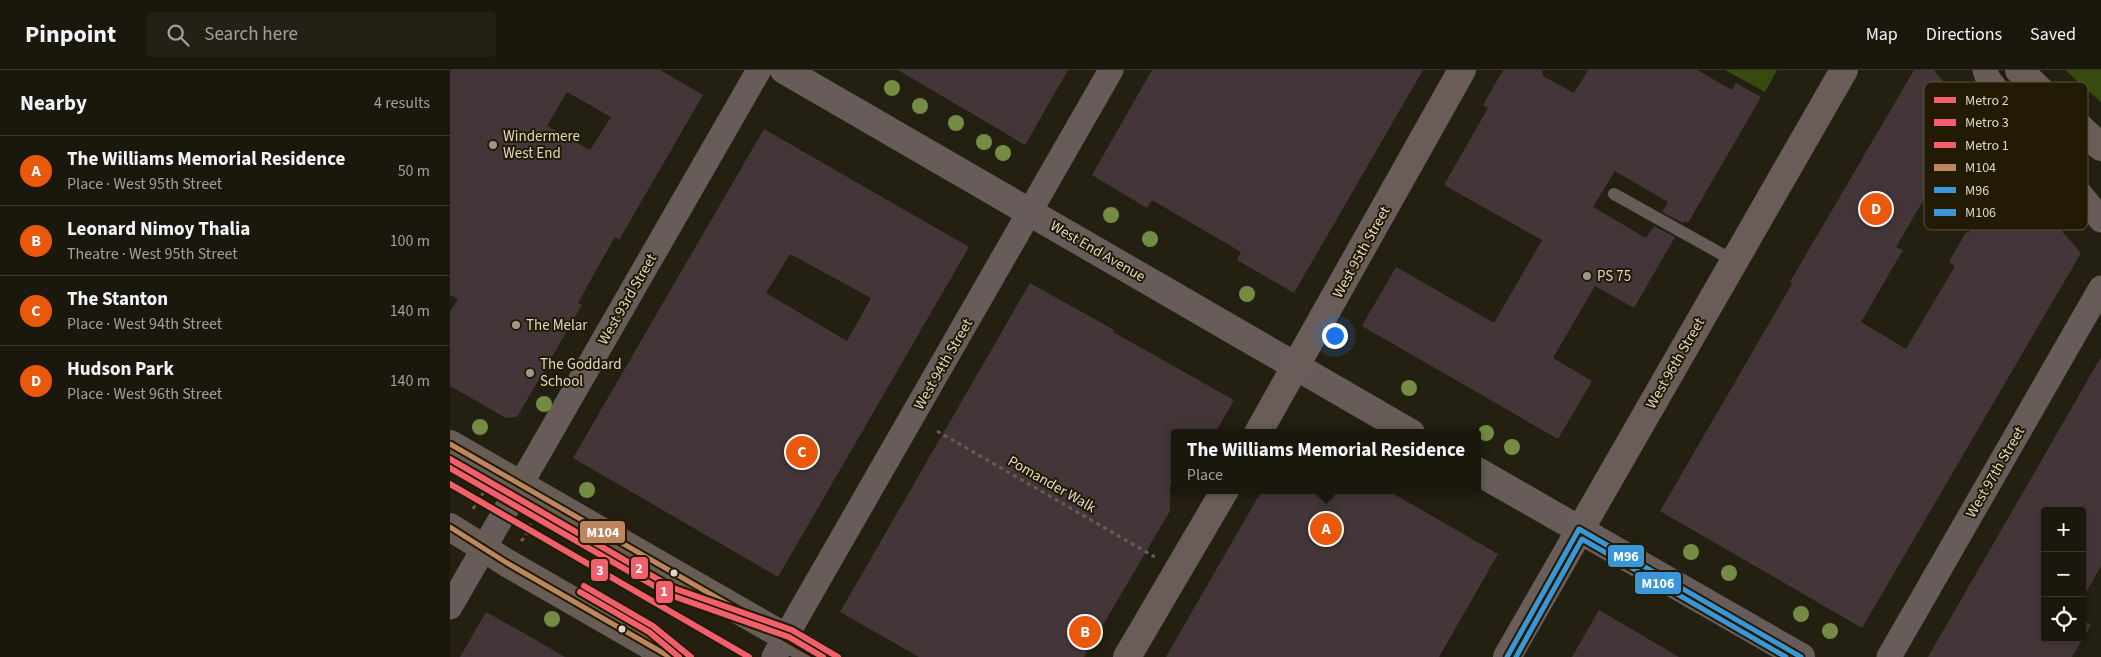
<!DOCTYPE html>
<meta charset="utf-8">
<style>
body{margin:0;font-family:"Source Sans 3",sans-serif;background:#232116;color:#f1f3f6}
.controls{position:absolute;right:15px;bottom:15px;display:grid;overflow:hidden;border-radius:5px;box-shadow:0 1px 4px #0004}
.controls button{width:45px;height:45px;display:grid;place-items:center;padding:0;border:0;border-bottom:1px solid #38372e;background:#1a180d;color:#f1f3f6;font:25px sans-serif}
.you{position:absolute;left:884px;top:265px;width:18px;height:18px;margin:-12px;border:4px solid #fff;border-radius:50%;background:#1a73e8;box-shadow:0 0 0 8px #1a73e833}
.badge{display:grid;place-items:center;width:32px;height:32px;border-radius:50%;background:#ea580c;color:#fff;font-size:16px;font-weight:700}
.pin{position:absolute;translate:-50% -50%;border:2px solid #fff;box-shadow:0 1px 5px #0006}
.popup{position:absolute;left:721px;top:359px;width:310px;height:65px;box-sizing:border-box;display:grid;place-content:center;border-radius:5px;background:#1a180d;filter:drop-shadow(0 1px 4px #0005);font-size:16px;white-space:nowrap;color:#9fa09d}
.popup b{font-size:19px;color:#f1f3f6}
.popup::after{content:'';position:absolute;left:50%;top:100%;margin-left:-10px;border:10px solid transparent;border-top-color:#1a180d}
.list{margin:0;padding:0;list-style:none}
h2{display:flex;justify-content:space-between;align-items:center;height:65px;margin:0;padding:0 20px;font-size:21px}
h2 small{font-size:16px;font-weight:400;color:#9fa09d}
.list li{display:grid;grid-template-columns:32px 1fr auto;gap:15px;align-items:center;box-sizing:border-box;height:70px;padding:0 20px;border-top:1px solid #38372e}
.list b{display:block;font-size:19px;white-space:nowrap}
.list p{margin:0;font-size:16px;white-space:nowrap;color:#9fa09d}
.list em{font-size:16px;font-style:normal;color:#9fa09d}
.icon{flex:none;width:28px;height:28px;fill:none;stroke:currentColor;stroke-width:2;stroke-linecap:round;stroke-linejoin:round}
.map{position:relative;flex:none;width:1651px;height:587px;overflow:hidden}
header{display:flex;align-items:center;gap:30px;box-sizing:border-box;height:70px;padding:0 25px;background:#1a180d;border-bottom:1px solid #38372e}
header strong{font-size:24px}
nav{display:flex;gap:28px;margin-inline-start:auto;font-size:18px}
.search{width:350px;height:45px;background:#232116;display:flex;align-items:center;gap:12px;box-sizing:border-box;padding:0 18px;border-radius:5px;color:#9fa09d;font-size:19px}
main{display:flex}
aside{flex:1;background:#1a180d}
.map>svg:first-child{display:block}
.green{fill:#384a0e}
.building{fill:#443638;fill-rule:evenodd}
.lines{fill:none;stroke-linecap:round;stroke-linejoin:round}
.path{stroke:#645c57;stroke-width:3;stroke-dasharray:4 4;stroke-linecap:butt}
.service{stroke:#675c59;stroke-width:12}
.minor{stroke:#675c59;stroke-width:25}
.tertiary{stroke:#675c59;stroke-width:28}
.secondary{stroke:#6a5d59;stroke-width:28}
.primary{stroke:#685c56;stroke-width:28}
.bus-1-casing{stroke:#221a02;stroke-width:9}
.bus-2-casing{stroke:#221a02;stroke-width:9}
.bus-3-casing{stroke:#221a02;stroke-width:9}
.bus-1{stroke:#bb8660;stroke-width:5}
.bus-2{stroke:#3a97d7;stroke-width:5}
.bus-3{stroke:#3a97d7;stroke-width:5}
.metro-1-casing{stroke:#221a02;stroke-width:10}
.metro-2-casing{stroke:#221a02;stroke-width:10}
.metro-3-casing{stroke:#221a02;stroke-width:10}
.metro-1{stroke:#f15f6c;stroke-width:6}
.metro-2{stroke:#f15f6c;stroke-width:6}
.metro-3{stroke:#f15f6c;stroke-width:6}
.tree{fill:#748b44}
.poi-dot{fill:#9c9889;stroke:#221a02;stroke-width:2}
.bus-dot{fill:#ddd8c9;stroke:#221a02;stroke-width:2}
.labels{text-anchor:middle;stroke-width:4;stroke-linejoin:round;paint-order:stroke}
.poi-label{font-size:15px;fill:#ddd8c9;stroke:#221a02;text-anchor:start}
.street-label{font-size:15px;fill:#ddd8c9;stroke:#221a02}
.key{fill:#221a02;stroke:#5a533e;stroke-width:1}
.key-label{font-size:14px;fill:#ddd8c9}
.line-badge{stroke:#221a02;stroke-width:2}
.badge-label{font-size:14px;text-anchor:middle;font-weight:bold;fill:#fff}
</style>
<header>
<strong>Pinpoint</strong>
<div class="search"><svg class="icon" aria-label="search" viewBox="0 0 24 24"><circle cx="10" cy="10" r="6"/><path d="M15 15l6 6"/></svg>Search here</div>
<nav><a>Map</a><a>Directions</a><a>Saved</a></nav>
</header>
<main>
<aside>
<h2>Nearby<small>4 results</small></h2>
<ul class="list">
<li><span class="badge">A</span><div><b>The Williams Memorial Residence</b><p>Place · West 95th Street</p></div><em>50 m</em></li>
<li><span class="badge">B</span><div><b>Leonard Nimoy Thalia</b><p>Theatre · West 95th Street</p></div><em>100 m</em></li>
<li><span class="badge">C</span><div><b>The Stanton</b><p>Place · West 94th Street</p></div><em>140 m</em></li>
<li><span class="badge">D</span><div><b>Hudson Park</b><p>Place · West 96th Street</p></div><em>140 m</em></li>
</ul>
</aside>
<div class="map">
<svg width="1651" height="587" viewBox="0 0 1651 587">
<rect width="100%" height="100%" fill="#232011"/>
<g class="green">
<polygon points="1275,0 1327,0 1315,22"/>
<polygon points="1615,0 1651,0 1651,32"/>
</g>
<g class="building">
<path d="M0 0H210L253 25 169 170 165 167 149 195 128 233 132 235 67 347 56 348 0 316V242L8 229 0 225ZM117 22 161 47 140 80 97 56Z"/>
<polygon points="448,0 618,0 575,75"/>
<polygon points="702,0 973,0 844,223 787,190 791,182 702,130 697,138 642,105"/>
<polygon points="1053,0 1092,0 1093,6 1124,23 1138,0 1247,0 1282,20 1286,13 1311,27 1238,153 1234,151 1233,153 1212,142 1218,132 1165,101 1143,137 1196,168 1204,156 1225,167 1184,238 1145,216 1103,288 1142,311 1108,369 912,256 946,197 1044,253 1092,170 994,115 1038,38 1033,35"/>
<path d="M1464 0H1484L1569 106 1559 101 1631 183 1412 558 1210 441 1342 214 1340 212ZM1511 75 1556 99 1519 163 1516 162 1499 192 1505 196 1456 279 1411 252 1453 180 1446 177 1480 119 1484 122Z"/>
<path d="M314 59 519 177 328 507 123 388ZM340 184 421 228 397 271 316 223Z"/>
<polygon points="580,213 664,260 663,262 784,330 765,363 725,363 725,418 720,415 720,441 634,587 469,587 390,542"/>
<polygon points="1651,287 1651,496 1632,529 1632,441 1595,441 1595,568 1632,568 1632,550 1641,555 1622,587 1478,587"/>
<polygon points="812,420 937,420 1048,484 989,587 716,587"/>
<polygon points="1149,540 1229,587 1122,587"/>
<polygon points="36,542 72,562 115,587 10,587"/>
</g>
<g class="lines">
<g class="path">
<polyline points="487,361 705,487"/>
<polyline points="23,439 33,423"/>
<polyline points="71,471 75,467 82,450"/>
</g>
<polyline class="service" points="1164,124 1284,191"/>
<g class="minor">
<polyline points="1535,0 1538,9 1651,150"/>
<polyline points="0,537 309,0"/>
<polyline points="324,587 661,0"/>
<polyline points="1439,587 1651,218"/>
</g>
<g class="tertiary">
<polyline points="334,0 961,363"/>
<polyline points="1027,401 1351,587"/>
</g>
<g class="secondary">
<polyline points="1569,0 1604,34 1651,77"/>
<polyline points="808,363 1012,0"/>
<polyline points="677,587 775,420"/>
<polyline points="1057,587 1394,0"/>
</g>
<g class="primary">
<polyline points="0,374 370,587"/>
<polyline points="0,457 57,493 220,587"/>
</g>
<g class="bus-1-casing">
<g id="bus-1">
<polyline points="0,374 370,587"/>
<polyline points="0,457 57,493 220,587"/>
</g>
</g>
<g class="bus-2-casing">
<polyline id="bus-2" points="1057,587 1129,459 1351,587"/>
</g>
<g class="bus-3-casing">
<polyline id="bus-3" points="1066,587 1132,469 1336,587"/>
</g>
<use href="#bus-1" class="bus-1"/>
<use href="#bus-2" class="bus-2"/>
<use href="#bus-3" class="bus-3"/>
<g class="metro-1-casing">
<g id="metro-1">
<polyline points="0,389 223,518 342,560 388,587"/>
<polyline points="134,516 203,556 241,587"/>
</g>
</g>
<g class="metro-2-casing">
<polyline id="metro-2" points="0,414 299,587"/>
</g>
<g class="metro-3-casing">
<g id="metro-3">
<polyline points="0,398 220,525 339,567 373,587"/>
<polyline points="130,522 199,562 229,587"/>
</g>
</g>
<use href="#metro-1" class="metro-1"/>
<use href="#metro-2" class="metro-2"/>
<use href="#metro-3" class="metro-3"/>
</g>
<g class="tree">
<circle cx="442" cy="18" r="8"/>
<circle cx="470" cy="36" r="8"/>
<circle cx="506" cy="53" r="8"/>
<circle cx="534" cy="72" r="8"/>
<circle cx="553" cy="83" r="8"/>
<circle cx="661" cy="145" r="8"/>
<circle cx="700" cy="169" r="8"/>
<circle cx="797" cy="224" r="8"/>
<circle cx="959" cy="318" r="8"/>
<circle cx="94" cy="334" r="8"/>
<circle cx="30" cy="357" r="8"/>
<circle cx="1036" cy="363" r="8"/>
<circle cx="1062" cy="377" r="8"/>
<circle cx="137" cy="420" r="8"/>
<circle cx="1241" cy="482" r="8"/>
<circle cx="1279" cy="503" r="8"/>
<circle cx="1351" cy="544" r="8"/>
<circle cx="102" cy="549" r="8"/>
<circle cx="1380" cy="561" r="8"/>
</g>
<g class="poi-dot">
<circle cx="43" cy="75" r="5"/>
<circle cx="1137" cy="206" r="5"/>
<circle cx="66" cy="255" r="5"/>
<circle cx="80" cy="303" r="5"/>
</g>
<g class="bus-dot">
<circle cx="224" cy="503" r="4.5"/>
<circle cx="172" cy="559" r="4.5"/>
</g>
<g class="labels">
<g class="poi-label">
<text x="53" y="71">Windermere<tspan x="53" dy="17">West End</tspan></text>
<text x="1147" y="211">PS 75</text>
<text x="76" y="260">The Melar</text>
<text x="90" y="299">The Goddard<tspan x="90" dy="17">School</tspan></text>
</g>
<g class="street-label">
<text transform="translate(648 181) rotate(30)" y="5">West End Avenue</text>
<text transform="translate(911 182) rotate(-61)" y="5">West 95th Street</text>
<text transform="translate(177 229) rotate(-60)" y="5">West 93rd Street</text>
<text transform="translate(1225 293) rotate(-60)" y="5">West 96th Street</text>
<text transform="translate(493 294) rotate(-60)" y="5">West 94th Street</text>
<text transform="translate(1545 402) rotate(-60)" y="5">West 97th Street</text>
<text transform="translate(602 414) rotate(30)" y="5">Pomander Walk</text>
</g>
</g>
<rect x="1474" y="12" width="164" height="148" rx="8" class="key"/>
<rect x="1484" y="27" width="22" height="6" fill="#f15f6c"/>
<rect x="1484" y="49" width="22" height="7" fill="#f15f6c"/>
<rect x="1484" y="72" width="22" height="6" fill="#f15f6c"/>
<rect x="1484" y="94" width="22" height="7" fill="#bb8660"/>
<rect x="1484" y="117" width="22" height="6" fill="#3a97d7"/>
<rect x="1484" y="139" width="22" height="7" fill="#3a97d7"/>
<g class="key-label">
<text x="1515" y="35">Metro 2</text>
<text x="1515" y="57">Metro 3</text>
<text x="1515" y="80">Metro 1</text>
<text x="1515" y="102">M104</text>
<text x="1515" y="125">M96</text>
<text x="1515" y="147">M106</text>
</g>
<g class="line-badge">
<rect x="129" y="450" width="47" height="24" rx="5" fill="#bb8660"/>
<rect x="1157" y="474" width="38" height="24" rx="5" fill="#3a97d7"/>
<rect x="180" y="486" width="19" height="24" rx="5" fill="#f15f6c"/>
<rect x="140" y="488" width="19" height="24" rx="5" fill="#f15f6c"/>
<rect x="1184" y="501" width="48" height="24" rx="5" fill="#3a97d7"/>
<rect x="205" y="510" width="19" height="24" rx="5" fill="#f15f6c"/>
</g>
<g class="badge-label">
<text x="153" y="467">M104</text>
<text x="1176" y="491">M96</text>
<text x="189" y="503">2</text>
<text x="150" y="505">3</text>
<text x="1208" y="518">M106</text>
<text x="214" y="526">1</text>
</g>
</svg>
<div class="controls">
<button>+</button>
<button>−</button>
<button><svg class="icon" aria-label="locate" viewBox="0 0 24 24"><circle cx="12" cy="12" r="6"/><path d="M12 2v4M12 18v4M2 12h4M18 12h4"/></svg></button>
</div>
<div class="you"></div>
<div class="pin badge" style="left:876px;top:459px">A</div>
<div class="popup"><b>The Williams Memorial Residence</b>Place</div>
<div class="pin badge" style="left:635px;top:562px">B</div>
<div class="pin badge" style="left:352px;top:382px">C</div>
<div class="pin badge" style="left:1426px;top:139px">D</div>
</div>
</main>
